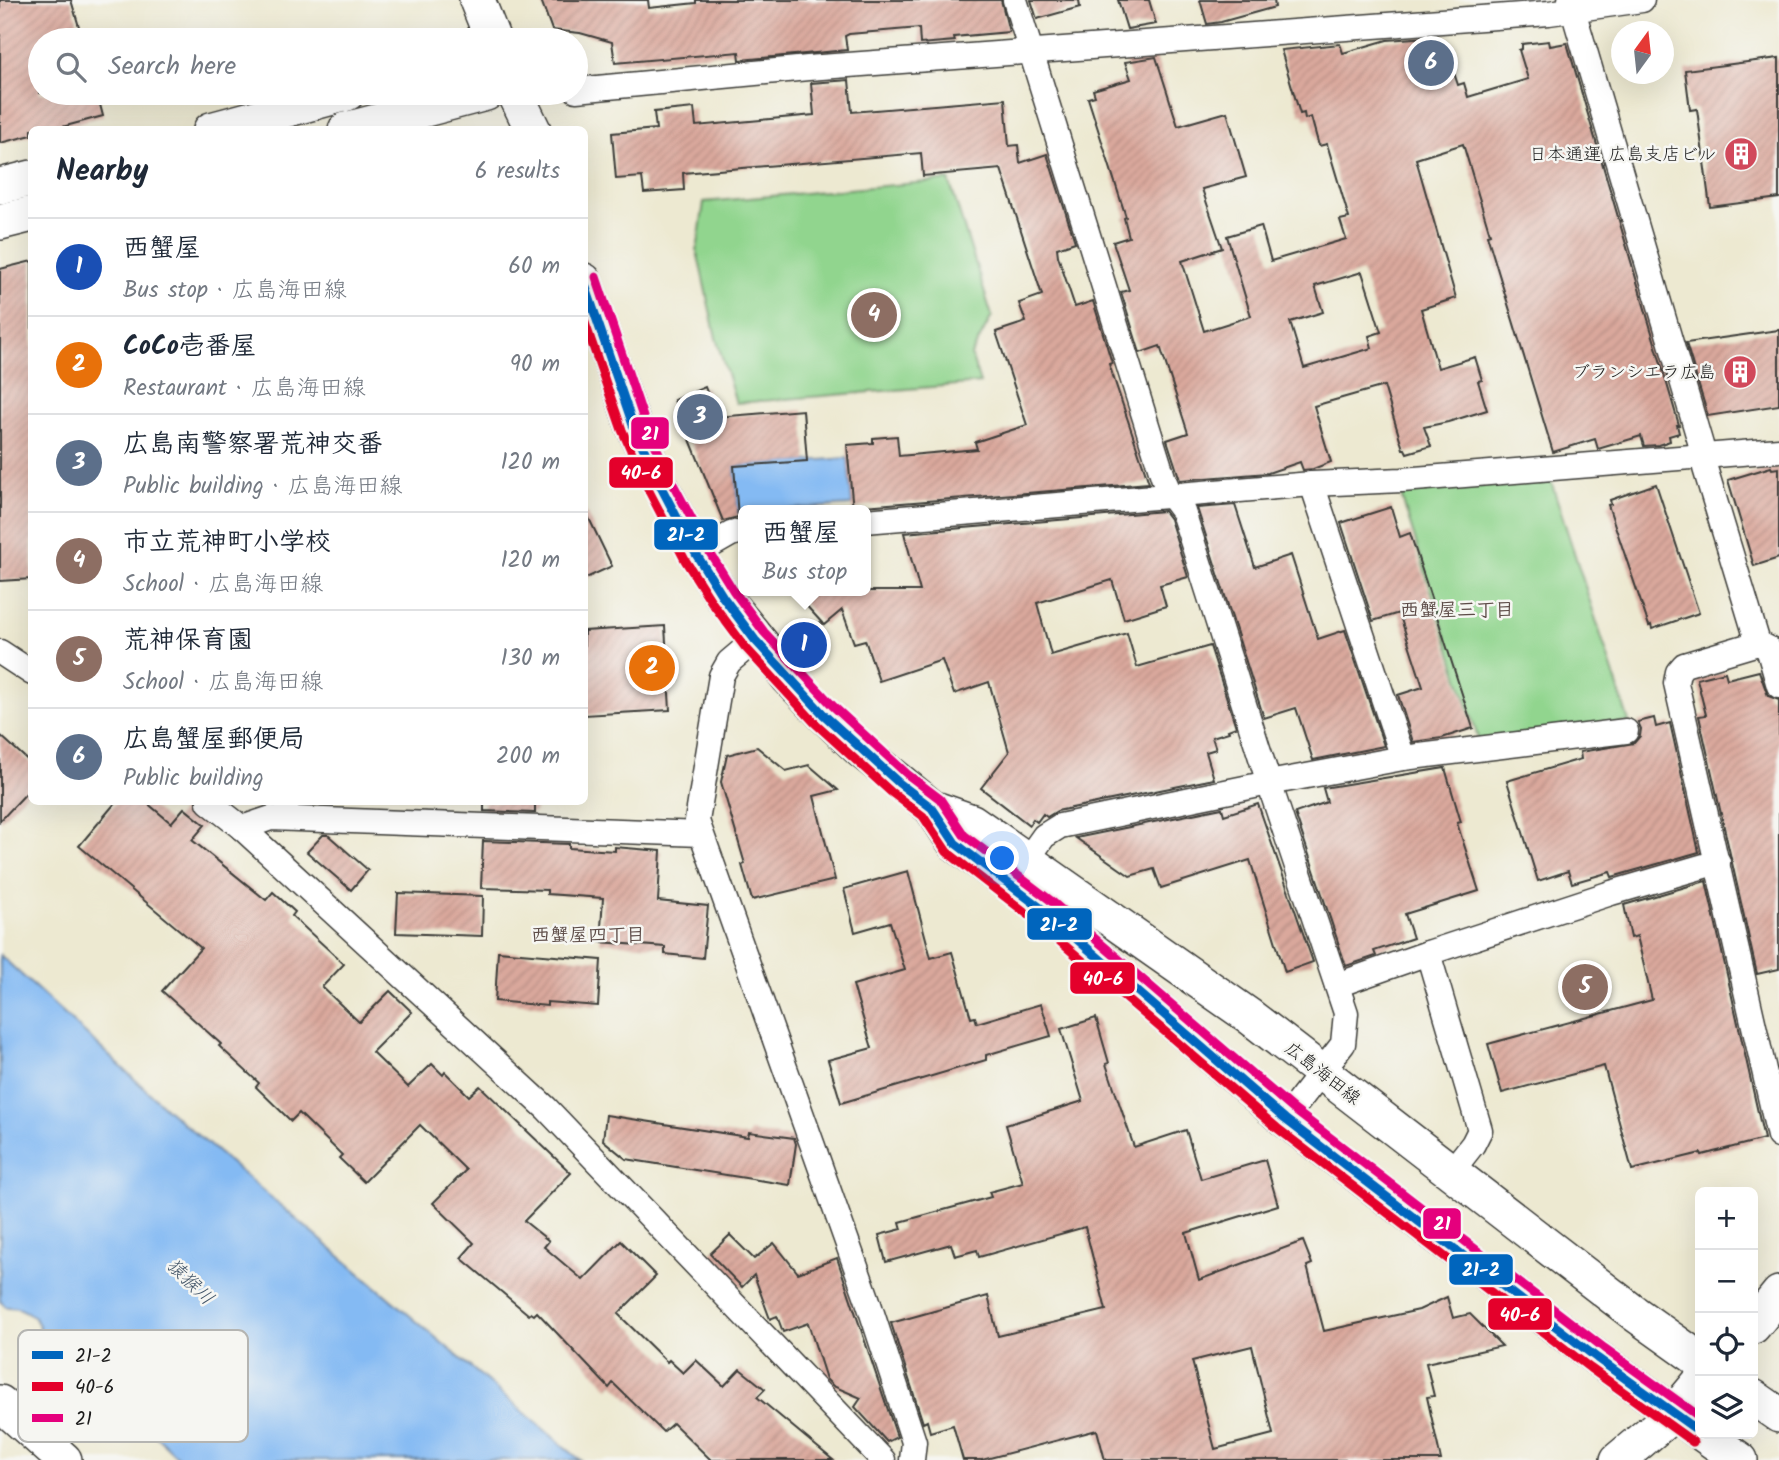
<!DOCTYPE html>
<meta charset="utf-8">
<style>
body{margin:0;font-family:Kalam,"Klee One",sans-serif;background:#f2f2f3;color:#1f2937}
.controls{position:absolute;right:21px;bottom:21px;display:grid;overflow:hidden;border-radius:10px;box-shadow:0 7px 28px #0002}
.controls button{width:63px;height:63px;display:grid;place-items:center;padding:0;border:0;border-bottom:2px solid #e0e1e3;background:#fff;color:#1f2937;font:35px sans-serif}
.compass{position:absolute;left:1611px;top:21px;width:63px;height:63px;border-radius:50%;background:#fff;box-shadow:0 7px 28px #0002;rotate:15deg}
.you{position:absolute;left:1003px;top:859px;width:24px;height:24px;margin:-18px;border:5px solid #fff;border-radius:50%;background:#1a73e8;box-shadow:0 0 0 10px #1a73e833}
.badge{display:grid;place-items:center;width:46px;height:46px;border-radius:50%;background:#d1495b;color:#fff;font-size:23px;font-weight:700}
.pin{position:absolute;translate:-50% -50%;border:4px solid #fff;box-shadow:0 2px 7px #0006}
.popup{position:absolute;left:738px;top:505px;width:133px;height:91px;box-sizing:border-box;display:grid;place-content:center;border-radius:10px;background:#fff;filter:drop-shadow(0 2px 5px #0005);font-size:23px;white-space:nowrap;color:#747a83}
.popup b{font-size:26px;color:#1f2937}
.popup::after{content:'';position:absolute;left:50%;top:100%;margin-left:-14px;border:14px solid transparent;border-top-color:#fff}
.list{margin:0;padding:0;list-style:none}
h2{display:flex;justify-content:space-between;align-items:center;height:91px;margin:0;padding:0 28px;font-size:30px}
h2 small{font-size:23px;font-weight:400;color:#747a83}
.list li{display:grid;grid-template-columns:46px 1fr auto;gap:21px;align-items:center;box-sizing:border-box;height:98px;padding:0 28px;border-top:2px solid #e0e1e3}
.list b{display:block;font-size:26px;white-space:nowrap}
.list p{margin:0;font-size:23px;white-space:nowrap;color:#747a83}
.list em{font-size:23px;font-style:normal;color:#747a83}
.icon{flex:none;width:38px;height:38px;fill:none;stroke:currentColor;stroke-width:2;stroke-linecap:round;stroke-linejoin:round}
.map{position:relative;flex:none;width:1779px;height:1460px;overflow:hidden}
.search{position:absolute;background:#fff;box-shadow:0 7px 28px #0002;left:28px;top:28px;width:560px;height:77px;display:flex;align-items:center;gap:18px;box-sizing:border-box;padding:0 24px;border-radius:38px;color:#747a83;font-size:26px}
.panel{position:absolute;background:#fff;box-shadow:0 7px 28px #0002;left:28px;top:126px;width:560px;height:679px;border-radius:10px}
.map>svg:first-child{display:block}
.park{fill:#91d58e;stroke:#567855;stroke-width:2}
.water{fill:#84baf3;stroke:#506b88;stroke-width:2}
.building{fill:url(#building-hatch);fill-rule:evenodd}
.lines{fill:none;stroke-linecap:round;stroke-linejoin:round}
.street-casing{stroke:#3b3b37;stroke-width:27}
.secondary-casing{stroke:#3b3b37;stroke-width:38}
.street{stroke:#fff;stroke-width:24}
.secondary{stroke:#fff;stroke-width:35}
.bus-1-casing{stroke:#f6f6f2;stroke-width:14}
.bus-2-casing{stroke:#f6f6f2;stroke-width:14}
.bus-3-casing{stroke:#f6f6f2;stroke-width:14}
.bus-1{stroke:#0065bd;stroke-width:9}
.bus-2{stroke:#e4002b;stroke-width:9}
.bus-3{stroke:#e5007d;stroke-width:9}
.labels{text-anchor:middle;stroke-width:5;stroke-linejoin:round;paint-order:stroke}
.poi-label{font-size:18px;fill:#1c1c1c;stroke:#f6f6f2;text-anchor:end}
.street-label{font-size:18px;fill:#1c1c1c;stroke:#f6f6f2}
.neighbourhood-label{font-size:19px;font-weight:bold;fill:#5e4d49;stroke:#f6f6f2}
.water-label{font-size:19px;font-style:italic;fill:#405367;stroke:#f6f6f2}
.key{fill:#f6f6f2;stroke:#b5b5b2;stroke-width:2}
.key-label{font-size:19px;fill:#1c1c1c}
.line-badge{stroke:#f6f6f2;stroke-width:2.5}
.badge-label{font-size:19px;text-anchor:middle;font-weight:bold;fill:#fff}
</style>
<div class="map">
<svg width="1779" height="1460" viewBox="0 0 1779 1460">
<defs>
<pattern id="building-hatch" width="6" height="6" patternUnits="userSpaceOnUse" patternTransform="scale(1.75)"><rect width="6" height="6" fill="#daa89c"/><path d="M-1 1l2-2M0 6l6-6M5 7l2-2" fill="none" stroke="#ba9086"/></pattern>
</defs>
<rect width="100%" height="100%" fill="#f6f6f2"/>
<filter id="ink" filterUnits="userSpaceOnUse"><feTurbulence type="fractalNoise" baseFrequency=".0143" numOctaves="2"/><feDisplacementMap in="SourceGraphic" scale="14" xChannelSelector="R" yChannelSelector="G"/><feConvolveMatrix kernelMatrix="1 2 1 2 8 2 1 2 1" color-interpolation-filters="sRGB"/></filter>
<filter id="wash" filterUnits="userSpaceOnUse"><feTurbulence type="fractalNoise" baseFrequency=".00686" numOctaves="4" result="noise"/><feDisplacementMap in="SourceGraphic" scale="28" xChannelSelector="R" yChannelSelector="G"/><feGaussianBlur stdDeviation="1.57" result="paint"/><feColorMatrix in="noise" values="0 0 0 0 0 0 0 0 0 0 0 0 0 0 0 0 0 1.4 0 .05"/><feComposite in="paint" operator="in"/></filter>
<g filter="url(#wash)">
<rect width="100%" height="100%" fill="#ede9d1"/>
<g class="park">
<polygon points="949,180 992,316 971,355 980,383 736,403 716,338 697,251 704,202"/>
<polygon points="1550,478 1629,722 1479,741 1399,489"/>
</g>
<g class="water">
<polygon points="848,458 852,505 778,510 743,510 743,513 738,513 734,466"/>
<path d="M0 955 169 1111 580 1460H181L76 1360 55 1356 40 1342C45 1321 26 1306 6 1307L0 1301Z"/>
</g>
<g id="blocks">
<g class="building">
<polygon points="0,0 71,0 83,40 40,40 40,93 97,93 103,116 51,130 32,130 32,135 0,143"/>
<polygon points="541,0 648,0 649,8 696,3 696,0 1001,0 1009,32 954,37 955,41 920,44 919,28 849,34 845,36 847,50 740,60 739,52 615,63 612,42 580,33 552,30"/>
<polygon points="1031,0 1079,0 1080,7 1037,19"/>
<polygon points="1118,0 1149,0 1156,24 1127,29"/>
<polygon points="1200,0 1274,0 1275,7 1221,22 1207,24"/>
<path d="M1429 37 1440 71 1452 67 1458 85 1464 83 1468 97 1528 79 1519 50 1522 49V44L1549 41 1550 46 1567 43 1679 425H1677L1679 433 1669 436 1670 441 1658 445 1644 446 1641 436 1598 449 1595 439 1553 452 1487 235 1490 234 1463 144 1416 159 1456 298 1421 309 1438 368 1475 357 1482 380 1478 381 1487 410 1448 422 1424 427 1431 446 1407 453 1405 449H1403L1384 386 1314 406 1331 462 1313 469 1303 470 1300 462 1268 473 1180 480 1167 440 1188 433 1160 346 1140 353 1121 292 1129 290 1113 242 1129 237 1124 218 1126 217 1088 98 1095 96 1093 90 1131 79 1125 62 1156 57 1178 126 1227 112 1246 177 1202 189 1222 248 1182 261 1204 331 1251 316 1227 236 1261 226 1271 261 1346 239 1340 220 1349 218 1327 144 1319 146 1311 117 1305 119 1304 113 1300 114 1281 50 1340 44 1343 53 1387 40ZM1362 272 1381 332 1369 336 1372 348 1304 368 1290 322 1323 312 1315 286Z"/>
<polygon points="1779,58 1779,198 1710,207 1697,109 1690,110 1685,70"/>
<polygon points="849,80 852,112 1005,99 1009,146 1018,145 1020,163 1047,154 1075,242 1057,248 1058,256 1075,307 1093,301 1112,363 1109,364 1149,483 864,506 853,510 847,445 873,443 873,438 897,436 899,456 977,449 975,442 1027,425 996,332 1026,322 1019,303 1042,295 1001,169 923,176 921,153 683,173 684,190 644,193 642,177 616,179 612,133 656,129 654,112 694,108 696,126 814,115 811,83"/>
<polygon points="32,261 32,579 0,581 0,269"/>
<polygon points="1779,330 1779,405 1708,416 1686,343"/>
<polygon points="705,387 717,417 803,410 807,461 734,466 738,517 723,521 674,400"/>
<polygon points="1771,467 1772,469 1779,468 1779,558 1754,566 1728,480"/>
<polygon points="1656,484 1699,613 1652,629 1651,625 1649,626 1608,505 1611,504 1610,500"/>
<polygon points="1235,505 1255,567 1291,555 1318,639 1345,630 1384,746 1313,760 1296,708 1264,718 1197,508"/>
<polygon points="1391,507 1400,537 1410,533 1473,728 1442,738 1413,742 1398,695 1423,687 1399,613 1373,621 1341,523"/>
<polygon points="584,508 612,566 584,579"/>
<polygon points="1164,511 1170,519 1188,577 1160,585 1166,606 1124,619 1112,580 1037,603 1051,655 1127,633 1137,667 1210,646 1236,727 1228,730 1229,732 1212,737 1216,749 1206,752 1214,779 1057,811 1047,817 1043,814 1037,822 1033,819 1029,825 981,788 1009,752 989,682 954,694 942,660 879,681 865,640 854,643 842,610 824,625 793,591 920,591 904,533"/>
<polygon points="665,626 670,710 584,715 584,631"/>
<polygon points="1759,671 1768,696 1779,700 1779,969 1757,974 1699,716 1706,715 1697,679 1725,672 1727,679"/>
<polygon points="1654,718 1656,727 1670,723 1699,852 1612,877 1610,872 1572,883 1568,871 1538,881 1507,781 1581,759 1580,752 1634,743 1640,736 1641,729 1638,722"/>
<polygon points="0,735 32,764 32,787 0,821"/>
<polygon points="757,747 786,771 809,765 838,790 814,796 835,880 752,900 742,865 745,864 721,782 727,755"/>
<polygon points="1445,768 1461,822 1457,823 1479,891 1405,914 1413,938 1374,951 1376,956 1346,966 1295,813 1327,802 1323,788"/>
<polygon points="116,802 146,802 171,823 184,808 205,825 192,840 266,900 273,892 295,912 292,916 344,964 322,987 359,1022 390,991 412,1012 372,1052 408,1087 432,1064 443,1075 445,1072 469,1096 480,1086 571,1173 524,1221 549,1241 544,1247 583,1280 621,1241 656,1276 618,1314 667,1362 669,1360 683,1373 696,1360 724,1386 740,1369 765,1389 757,1397 833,1460 711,1460 673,1423 663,1432 613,1383 609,1388 537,1312 534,1315 531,1313 529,1315 461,1258 474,1243 433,1203 466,1170 420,1125 364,1182 339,1158 342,1155 299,1113 291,1121 256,1087 259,1083 219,1046 221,1044 162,991 201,948 79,846"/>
<polygon points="484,802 535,802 535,813 484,811"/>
<polygon points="1258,804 1313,962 1285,972 1250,860 1161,888 1154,869 1130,876 1076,838 1222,808 1224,815"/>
<polygon points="323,835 328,835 368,870 351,890 307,852"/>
<polygon points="483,841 569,844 569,848 615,851 615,847 661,851 658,901 708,906 703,958 665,954 665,947 600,942 603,898 547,894 547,890 481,888"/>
<polygon points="908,871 931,958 952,952 971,1018 975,1017 977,1023 1041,1004 1051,1036 986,1055 986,1060 841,1103 828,1060 872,1048 853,985 905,970 890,922 855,932 844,889"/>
<polygon points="1706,881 1764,1139 1702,1155 1701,1153 1632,1170 1604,1066 1502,1093 1488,1044 1652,1000 1637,936 1631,938 1624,905"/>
<polygon points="398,893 483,896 482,936 396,933"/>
<polygon points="498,951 601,960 598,1006 547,1002 547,1006 495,1001"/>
<path d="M1096 1018 1109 1063 1106 1064 1134 1147 1186 1130 1201 1179 1265 1160 1278 1205 1186 1233 1199 1280 1303 1241 1312 1264 1307 1266 1324 1331 1419 1310 1447 1297 1453 1318 1470 1314 1502 1346 1426 1363 1434 1396 1427 1397 1441 1460H1105L1097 1430 982 1460H963L953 1425 930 1432 927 1421 923 1423 891 1323 988 1296 998 1336 1106 1310 1085 1227 979 1257 977 1250 955 1256 951 1244 886 1262 879 1235 902 1229 900 1222 991 1197 989 1192 1023 1183 1006 1125 1083 1101 1061 1029ZM1252 1346 1273 1434 1215 1449 1192 1361Z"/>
<polygon points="606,1115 748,1137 749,1132 794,1138 796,1144 790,1185 626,1159 603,1140"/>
<polygon points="730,1235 754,1259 774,1243 798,1273 837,1258 897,1437 887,1442 855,1407 861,1398 833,1386 826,1379 808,1323 783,1332 777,1316 770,1319 754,1275 742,1287 710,1254"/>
</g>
</g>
</g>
<g filter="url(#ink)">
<use href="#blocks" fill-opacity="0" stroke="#3b3b37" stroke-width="2"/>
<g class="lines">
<g class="street-casing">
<g id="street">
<polyline points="1015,0 1164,480 1171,496 1183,512 1269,783 1346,1013 1343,1044 1285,1119"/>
<polyline points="1570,0 1701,445 1705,468 1758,643 1768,648 1779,686"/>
<polyline points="576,90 808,68 1549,13 1642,0"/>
<polyline points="1312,484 1403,758"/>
<polyline points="865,521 1312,484 1402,480 1779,450"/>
<polyline points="696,554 731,534 743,531"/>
<polyline points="755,640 729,662 721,676 697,821 867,1298 914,1442 912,1460"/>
<polyline points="1758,643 1684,665 1678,672 1676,683 1779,1136"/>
<polyline points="0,652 32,673"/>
<polyline points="209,802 242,828 546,1108 883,1460"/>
<polyline points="242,828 271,818 701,834"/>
<polyline points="1019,871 1044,836 1060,826 1269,783 1403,758 1626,731"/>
<polyline points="1337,985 1428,953"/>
<polyline points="1451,1172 1473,1144 1480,1130 1428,953 1611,893 1718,862"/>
</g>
</g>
<g class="secondary-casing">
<g id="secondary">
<polyline points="477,0 493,40"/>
<polyline points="515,93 533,130"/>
<polyline points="211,130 347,93"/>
<polyline points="346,130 486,93"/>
<polyline points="0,186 32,178"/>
<polyline points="0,222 32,214"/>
<polyline points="584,281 633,425 661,487 696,554 723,597 789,678 824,715 861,750 932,808 972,822 1249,1016 1634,1313 1700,1360"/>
<polyline points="932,808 955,843 1042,909 1285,1119 1597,1358 1700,1432"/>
<polyline points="1753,1326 1779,1294"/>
<polyline points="1753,1397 1779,1415"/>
<polyline points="0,1403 64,1460"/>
<polyline points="1703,1434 1740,1460"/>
<polyline points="1618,1460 1674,1413 1700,1382"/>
</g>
</g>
<use href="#street" class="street"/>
<use href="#secondary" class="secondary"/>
<g class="bus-1-casing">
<polyline id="bus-1" points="584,282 633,425 661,487 696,554 723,597 755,640 824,715 899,783 932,808 955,843 1042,909 1285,1119 1597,1358 1700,1432"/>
</g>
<g class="bus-2-casing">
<polyline id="bus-2" points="584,320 622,430 650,493 685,560 713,604 745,647 815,723 891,792 923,816 947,852 1034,919 1277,1128 1590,1368 1693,1442"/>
</g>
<g class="bus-3-casing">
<polyline id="bus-3" points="596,277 644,420 672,482 707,548 733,590 764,632 833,706 907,774 940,799 964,835 1050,900 1293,1109 1604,1348 1700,1417"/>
</g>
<use href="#bus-1" class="bus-1"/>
<use href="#bus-2" class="bus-2"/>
<use href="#bus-3" class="bus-3"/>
</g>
</g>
<defs>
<g id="building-disc" transform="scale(1.75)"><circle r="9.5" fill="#d1495b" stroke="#f6f6f2"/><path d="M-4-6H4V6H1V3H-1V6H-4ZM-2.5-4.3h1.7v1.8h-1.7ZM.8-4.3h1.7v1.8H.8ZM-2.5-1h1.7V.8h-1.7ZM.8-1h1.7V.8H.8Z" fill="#fff"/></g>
</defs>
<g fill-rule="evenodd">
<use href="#building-disc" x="1741" y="154"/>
<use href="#building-disc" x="1740" y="372"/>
</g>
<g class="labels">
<g class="poi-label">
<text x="1716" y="160">日本通運 広島支店ビル</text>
<text x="1716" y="378">ブランシエラ広島</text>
</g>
<g class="street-label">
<text transform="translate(1323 1073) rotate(38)" y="6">広島海田線</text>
</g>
<g class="neighbourhood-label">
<text x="1457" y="616">西蟹屋三丁目</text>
<text x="588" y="941">西蟹屋四丁目</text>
</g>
<g class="water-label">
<text transform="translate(191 1281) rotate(44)" y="7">猿猴川</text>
</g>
</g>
<rect x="18" y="1330" width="230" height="112" rx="10" class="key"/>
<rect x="32" y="1351" width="31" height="8" fill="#0065bd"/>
<rect x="32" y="1382" width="31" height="9" fill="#e4002b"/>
<rect x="32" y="1414" width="31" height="8" fill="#e5007d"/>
<g class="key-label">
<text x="75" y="1362">21-2</text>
<text x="75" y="1393">40-6</text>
<text x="75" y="1425">21</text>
</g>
<g class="line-badge">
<rect x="630" y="416" width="40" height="34" rx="7" fill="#e5007d"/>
<rect x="608" y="456" width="66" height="33" rx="7" fill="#e4002b"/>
<rect x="653" y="518" width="66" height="33" rx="7" fill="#0065bd"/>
<rect x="1026" y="907" width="67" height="34" rx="7" fill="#0065bd"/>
<rect x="1069" y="961" width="67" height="34" rx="7" fill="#e4002b"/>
<rect x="1422" y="1207" width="40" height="33" rx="7" fill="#e5007d"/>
<rect x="1448" y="1253" width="66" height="33" rx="7" fill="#0065bd"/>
<rect x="1487" y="1297" width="66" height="34" rx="7" fill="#e4002b"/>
</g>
<g class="badge-label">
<text x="650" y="440">21</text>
<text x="641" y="479">40-6</text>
<text x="686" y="541">21-2</text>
<text x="1059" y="931">21-2</text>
<text x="1103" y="985">40-6</text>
<text x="1442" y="1230">21</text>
<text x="1481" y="1276">21-2</text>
<text x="1520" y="1321">40-6</text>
</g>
</svg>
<div class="controls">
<button>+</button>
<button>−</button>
<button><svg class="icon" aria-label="locate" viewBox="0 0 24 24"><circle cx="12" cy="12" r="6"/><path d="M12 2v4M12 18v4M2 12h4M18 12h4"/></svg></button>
<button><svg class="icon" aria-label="layers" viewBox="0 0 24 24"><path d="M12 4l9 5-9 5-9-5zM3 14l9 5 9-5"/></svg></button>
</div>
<svg class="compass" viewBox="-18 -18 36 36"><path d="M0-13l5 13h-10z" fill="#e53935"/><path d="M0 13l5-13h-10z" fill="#747a83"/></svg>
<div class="you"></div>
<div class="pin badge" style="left:804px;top:645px;background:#1a4fb4">1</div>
<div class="popup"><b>西蟹屋</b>Bus stop</div>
<div class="pin badge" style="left:652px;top:668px;background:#e8710a">2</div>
<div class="pin badge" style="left:700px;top:417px;background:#5c6f8a">3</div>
<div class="pin badge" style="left:874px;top:315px;background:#8d6e63">4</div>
<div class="pin badge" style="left:1585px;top:987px;background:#8d6e63">5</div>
<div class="pin badge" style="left:1431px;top:63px;background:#5c6f8a">6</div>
<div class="search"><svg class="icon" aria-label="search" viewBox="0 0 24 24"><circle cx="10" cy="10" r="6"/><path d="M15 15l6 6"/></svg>Search here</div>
<section class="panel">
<h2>Nearby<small>6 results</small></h2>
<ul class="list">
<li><span class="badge" style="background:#1a4fb4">1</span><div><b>西蟹屋</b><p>Bus stop · 広島海田線</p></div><em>60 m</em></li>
<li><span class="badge" style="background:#e8710a">2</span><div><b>CoCo壱番屋</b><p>Restaurant · 広島海田線</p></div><em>90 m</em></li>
<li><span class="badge" style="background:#5c6f8a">3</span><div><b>広島南警察署荒神交番</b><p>Public building · 広島海田線</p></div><em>120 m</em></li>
<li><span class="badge" style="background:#8d6e63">4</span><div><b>市立荒神町小学校</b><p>School · 広島海田線</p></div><em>120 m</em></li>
<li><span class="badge" style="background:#8d6e63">5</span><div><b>荒神保育園</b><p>School · 広島海田線</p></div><em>130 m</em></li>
<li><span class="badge" style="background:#5c6f8a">6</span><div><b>広島蟹屋郵便局</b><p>Public building</p></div><em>200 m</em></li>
</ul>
</section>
</div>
